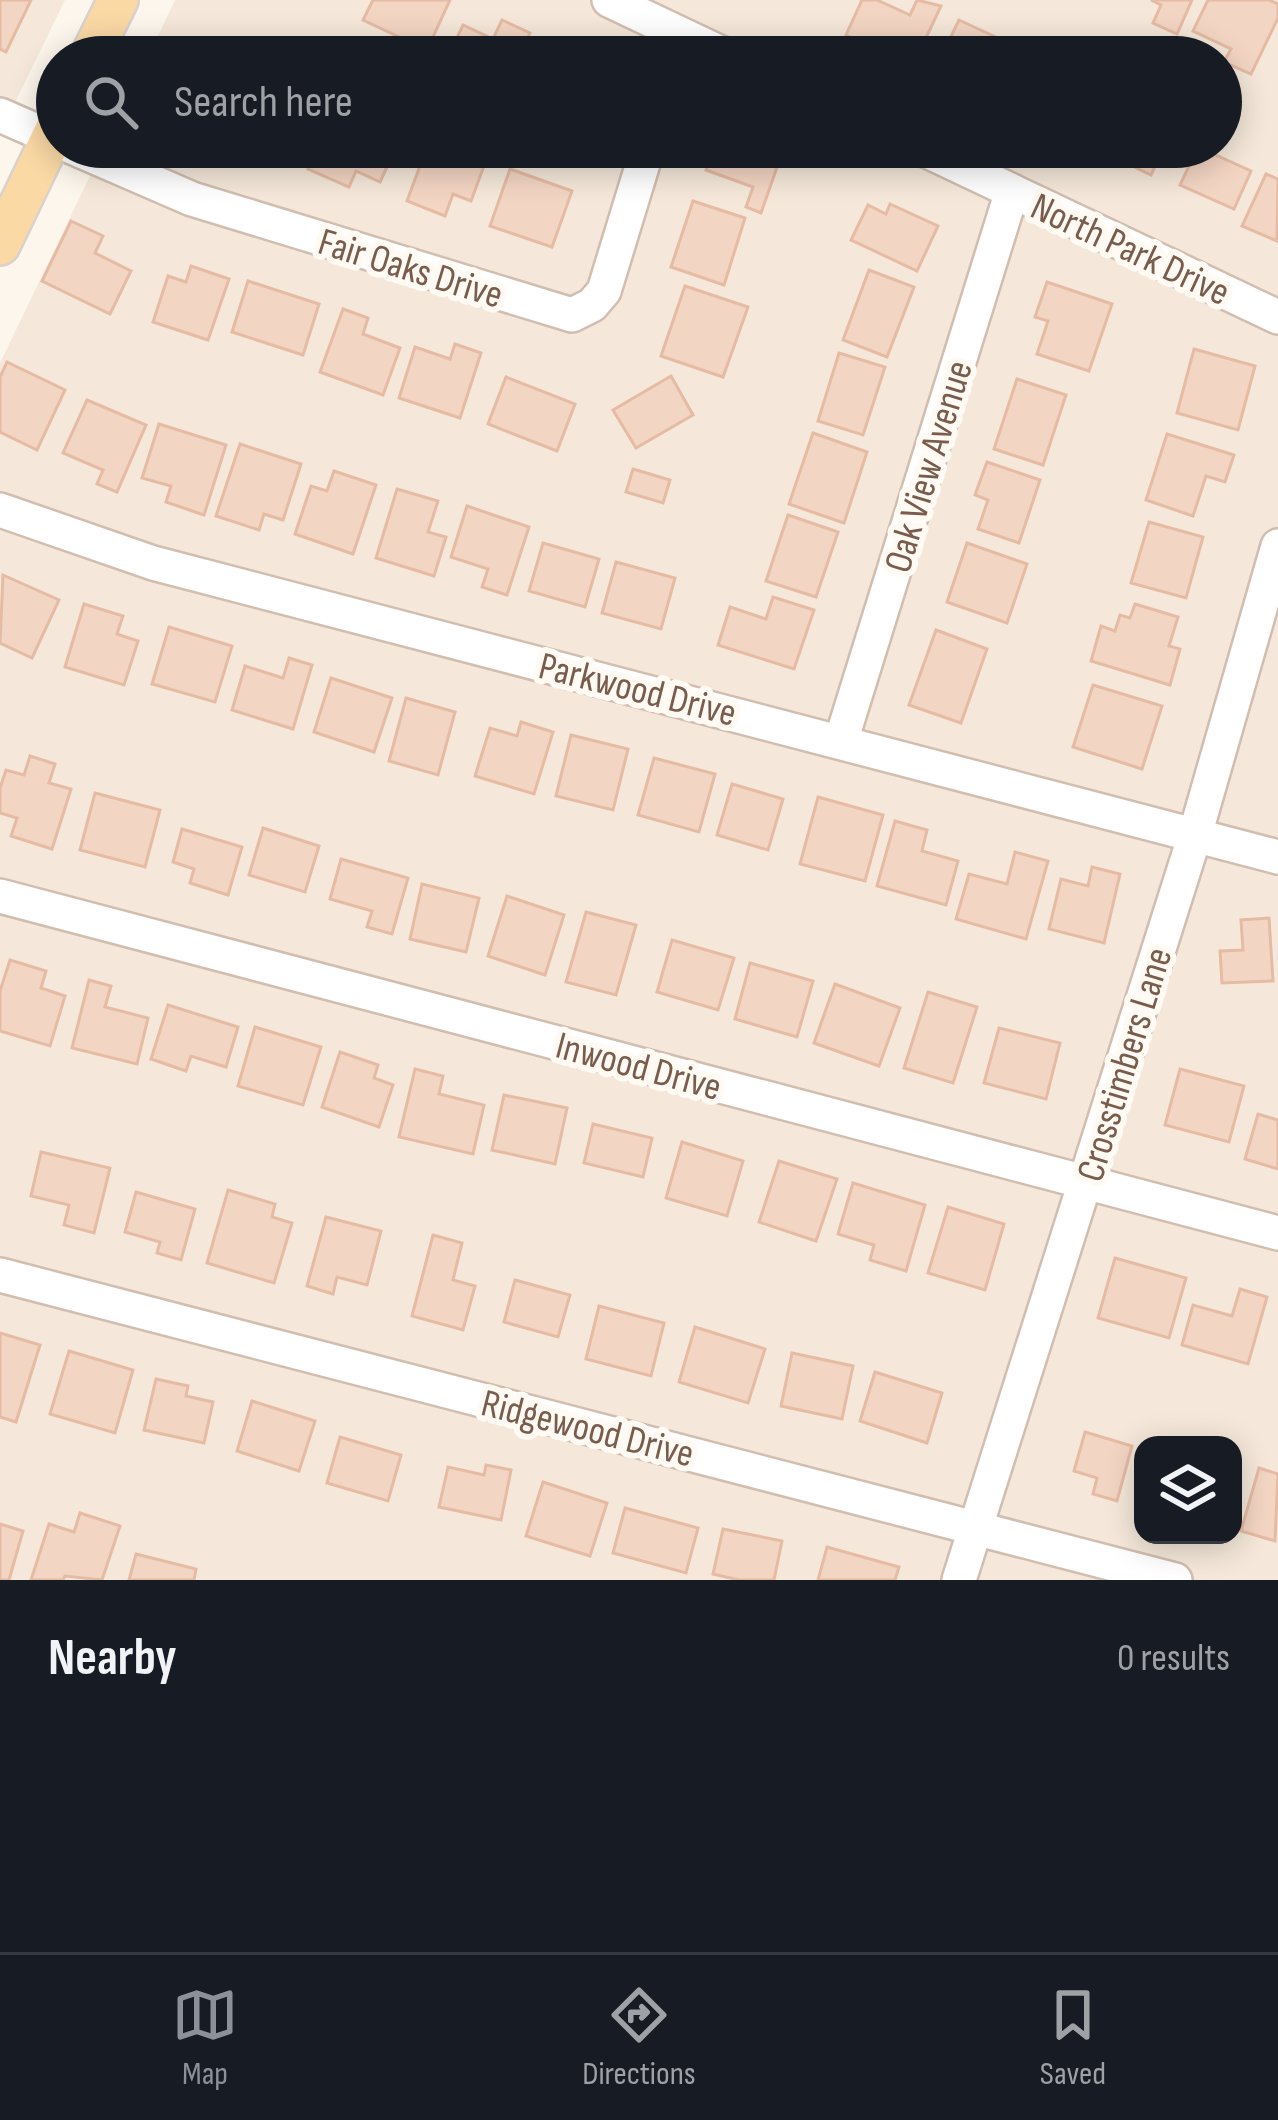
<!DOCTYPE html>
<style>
body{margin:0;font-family:"Sofia Sans Condensed",sans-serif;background:#20242c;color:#f1f3f6}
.controls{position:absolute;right:36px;bottom:36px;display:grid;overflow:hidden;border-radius:24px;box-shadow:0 6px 30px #0003}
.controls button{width:108px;height:108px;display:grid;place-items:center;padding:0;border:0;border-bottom:3px solid #363941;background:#171b24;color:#f1f3f6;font:60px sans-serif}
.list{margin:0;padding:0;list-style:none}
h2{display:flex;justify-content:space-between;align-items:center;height:156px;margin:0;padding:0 48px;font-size:51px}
h2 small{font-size:39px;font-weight:400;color:#9ea1a6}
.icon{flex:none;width:66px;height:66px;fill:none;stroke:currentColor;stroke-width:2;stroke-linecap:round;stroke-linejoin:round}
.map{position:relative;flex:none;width:1278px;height:1580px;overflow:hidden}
.search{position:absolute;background:#171b24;box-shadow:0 6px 30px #0003;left:36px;right:36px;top:36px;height:132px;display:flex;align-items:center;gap:30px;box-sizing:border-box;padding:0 42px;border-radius:66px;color:#9ea1a6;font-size:45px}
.sheet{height:372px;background:#171b24}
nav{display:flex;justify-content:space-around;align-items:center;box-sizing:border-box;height:168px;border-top:3px solid #363941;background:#171b24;font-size:33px;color:#9ea1a6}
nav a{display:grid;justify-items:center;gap:6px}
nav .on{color:#8c9099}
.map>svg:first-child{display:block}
.residential{fill:#f5e8da;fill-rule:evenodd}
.building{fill:#f3d5c3;stroke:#e6bba3;stroke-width:3}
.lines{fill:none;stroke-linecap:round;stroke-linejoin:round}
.minor-casing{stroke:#d1beb0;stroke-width:38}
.major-casing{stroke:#dad1cd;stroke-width:44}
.minor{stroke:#fff;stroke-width:33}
.major{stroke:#fbd9a5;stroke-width:39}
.labels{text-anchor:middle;stroke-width:12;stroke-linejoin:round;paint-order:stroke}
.street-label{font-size:39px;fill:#7a5c4d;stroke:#fffaf3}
</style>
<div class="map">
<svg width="1278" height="1580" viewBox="0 0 1278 1580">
<rect width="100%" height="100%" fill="#fdf6ec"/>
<g class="residential">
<polygon points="0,0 65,0 0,133"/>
<path d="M175 0H1278V1580H0V363L104 147H1221V57H148ZM1143 1445H1233V1535H1143Z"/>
</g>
<g class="building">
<polygon points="0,0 31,0 6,52 0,49"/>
<polygon points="373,0 450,0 427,50 363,20"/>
<polygon points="862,0 877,0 910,15 917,0 941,6 917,57 892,57 846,35"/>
<polygon points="1151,0 1192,0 1177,34 1153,23 1161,5"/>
<polygon points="1208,0 1269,0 1278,4 1278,18 1251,74 1224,62 1231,49 1193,31"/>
<polygon points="502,20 530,33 518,57 448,57 463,25 493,39"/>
<polygon points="959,20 1015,46 1011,57 941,57"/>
<polygon points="318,147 389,147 395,150 380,182 356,171 349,187 308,169"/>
<polygon points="427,147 443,147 485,163 471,201 453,194 445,216 407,201"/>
<polygon points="715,147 784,147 761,213 746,207 753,187 706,170"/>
<polygon points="1093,147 1164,147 1151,175"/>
<polygon points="1198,147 1251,171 1234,209 1180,185"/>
<polygon points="510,169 572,191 552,247 490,226"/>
<polygon points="1266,174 1278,179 1277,241 1242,226"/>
<polygon points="693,201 745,218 724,285 671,267"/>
<polygon points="890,204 938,226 917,271 851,240 868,205 886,214"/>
<polygon points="71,221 103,236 95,253 131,271 110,314 42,281"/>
<polygon points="191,266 229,279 208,340 153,322 168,276 186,282"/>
<polygon points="869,270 914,287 887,357 843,340"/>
<polygon points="248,281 319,304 303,355 232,332"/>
<polygon points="1047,282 1112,304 1089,371 1037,354 1048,321 1035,317"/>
<polygon points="685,286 748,307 723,377 661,356"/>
<polygon points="343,309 368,318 363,334 400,348 383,395 320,372"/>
<polygon points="455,344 481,353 460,418 399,398 415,347 450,359"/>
<polygon points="1194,349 1255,366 1238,430 1177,413"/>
<polygon points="839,353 885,367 863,435 818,421"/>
<polygon points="7,362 65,390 37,450 0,432 0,377"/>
<polygon points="671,376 693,415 636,448 613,410"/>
<polygon points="506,377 575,404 557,451 488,424"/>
<polygon points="1017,379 1066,395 1043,465 994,449"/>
<polygon points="87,400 146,425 117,492 97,484 103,470 63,453"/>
<polygon points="159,424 226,445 204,515 166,502 171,486 142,478"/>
<polygon points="813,433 867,452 844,523 789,504"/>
<polygon points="1167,434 1234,455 1225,482 1206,476 1193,516 1146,500"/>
<polygon points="240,444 301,464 283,520 264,514 259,530 216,516"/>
<polygon points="987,462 1040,480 1019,543 978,529 988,500 975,495"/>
<polygon points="633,469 670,480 663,503 626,492"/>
<polygon points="334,471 376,485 353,554 295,534 311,486 327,491"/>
<polygon points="397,489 438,501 428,532 446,537 434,576 376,558"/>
<polygon points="467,506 529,527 507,595 482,587 488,569 451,557"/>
<polygon points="788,515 838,532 816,597 766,581"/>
<polygon points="1149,522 1203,537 1186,598 1131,583"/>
<polygon points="543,543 599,559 585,607 529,591"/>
<polygon points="967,543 1027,564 1007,623 947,602"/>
<polygon points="616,562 675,578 661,629 602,613"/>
<polygon points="3,575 59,600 32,658 0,643"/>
<polygon points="773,597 814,610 794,669 718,645 730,607 766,619"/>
<polygon points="84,604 123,616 117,634 138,641 124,685 65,667"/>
<polygon points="1135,604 1178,617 1169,646 1180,649 1170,685 1091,661 1101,626 1115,631 1120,615 1130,618"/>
<polygon points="169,627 232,646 215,702 152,684"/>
<polygon points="936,630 987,649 961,723 909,705"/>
<polygon points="289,658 312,665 293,729 232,710 245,666 283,678"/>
<polygon points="331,678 392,698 374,752 314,732"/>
<polygon points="1093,685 1162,706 1142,769 1073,747"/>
<polygon points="406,698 455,712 438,775 389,761"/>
<polygon points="521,722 553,732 534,794 475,776 490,728 517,736"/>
<polygon points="571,735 628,749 613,810 556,796"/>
<polygon points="30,756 55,764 49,783 71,789 52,849 11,836 17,818 0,813 0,788 6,770 24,775"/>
<polygon points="654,758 715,774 699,832 638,815"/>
<polygon points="732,784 783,799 768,850 717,835"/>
<polygon points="95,793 160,810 145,867 80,850"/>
<polygon points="818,797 883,815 865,881 800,864"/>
<polygon points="895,821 927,830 922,851 958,861 946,905 877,886"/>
<polygon points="263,828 319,846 305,892 249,875"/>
<polygon points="182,829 242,847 228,895 190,883 194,869 173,862"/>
<polygon points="1015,852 1048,861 1026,939 956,919 969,874 1007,884"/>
<polygon points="341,859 408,878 392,934 367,927 372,911 330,899"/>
<polygon points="1092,867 1120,874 1104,943 1049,929 1061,879 1088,886"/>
<polygon points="422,884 479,898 466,952 410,939"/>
<polygon points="507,896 564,915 545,975 488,956"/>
<polygon points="586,912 636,925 616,995 566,982"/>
<polygon points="1269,918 1273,981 1222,983 1220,951 1243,950 1241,920"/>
<polygon points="672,940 734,958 718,1010 657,992"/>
<polygon points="10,960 46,971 41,988 65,996 50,1046 0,1031 0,991"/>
<polygon points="750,963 813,981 797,1037 735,1019"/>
<polygon points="89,980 111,986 105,1007 148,1018 137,1064 72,1048"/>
<polygon points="835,984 900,1008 879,1066 814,1043"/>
<polygon points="928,992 977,1007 953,1083 904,1068"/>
<polygon points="168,1005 238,1027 226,1067 191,1056 186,1071 151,1059"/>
<polygon points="255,1027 321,1047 303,1105 238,1086"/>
<polygon points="999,1028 1060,1043 1046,1099 984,1083"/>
<polygon points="340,1052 378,1065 374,1078 393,1085 379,1127 322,1107"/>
<polygon points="415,1069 443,1076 439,1094 484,1105 473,1154 399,1137"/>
<polygon points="1180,1069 1244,1086 1229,1142 1165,1125"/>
<polygon points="504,1095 567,1108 555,1164 492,1150"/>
<polygon points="1258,1114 1278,1120 1278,1169 1245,1159"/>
<polygon points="593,1124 652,1138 643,1177 584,1163"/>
<polygon points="682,1142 743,1161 727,1216 666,1198"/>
<polygon points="41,1152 110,1168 94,1233 64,1225 69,1205 31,1196"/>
<polygon points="779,1161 837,1179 816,1241 759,1222"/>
<polygon points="853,1183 925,1205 906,1271 870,1260 874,1245 838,1234"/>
<polygon points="228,1190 275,1204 272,1217 292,1223 274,1283 207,1263"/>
<polygon points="136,1192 195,1209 181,1260 157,1253 160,1242 125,1232"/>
<polygon points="948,1207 1004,1224 985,1290 928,1273"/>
<polygon points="326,1217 381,1231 367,1285 337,1277 333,1294 307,1286"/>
<polygon points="433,1235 462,1243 453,1280 475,1286 463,1330 412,1316"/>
<polygon points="1115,1258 1186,1278 1169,1338 1098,1318"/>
<polygon points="515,1280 570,1295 558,1337 504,1322"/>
<polygon points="1240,1289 1267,1297 1248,1364 1182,1345 1193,1305 1232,1316"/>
<polygon points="599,1306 664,1323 651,1376 586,1359"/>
<polygon points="695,1327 765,1349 748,1403 679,1382"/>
<polygon points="0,1333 40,1345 16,1422 0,1417"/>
<polygon points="69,1351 133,1370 115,1433 50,1414"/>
<polygon points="792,1353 853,1366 842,1419 781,1406"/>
<polygon points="875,1372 942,1393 927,1443 860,1421"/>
<polygon points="156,1379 188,1386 186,1396 213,1402 204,1443 144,1430"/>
<polygon points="252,1401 315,1421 299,1471 237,1451"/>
<polygon points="1085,1432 1132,1446 1117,1501 1093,1494 1097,1478 1074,1471"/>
<polygon points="340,1437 401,1455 388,1501 327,1483"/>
<polygon points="486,1465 511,1470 501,1520 439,1507 448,1467 484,1475"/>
<polygon points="1259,1468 1278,1474 1275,1541 1241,1531"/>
<polygon points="543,1482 607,1503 590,1556 526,1536"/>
<polygon points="625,1508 698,1528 686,1573 613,1553"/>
<polygon points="80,1513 120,1526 102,1580 65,1576 63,1580 31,1580 49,1524 74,1532"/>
<polygon points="0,1524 23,1531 9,1580 0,1580"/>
<polygon points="723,1529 782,1541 774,1580 739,1580 713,1574"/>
<polygon points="827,1547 899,1567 895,1580 818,1580"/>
<polygon points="136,1554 196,1569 194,1580 129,1580"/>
</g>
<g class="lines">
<g class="minor-casing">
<g id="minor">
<polyline points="609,0 729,57"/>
<polyline points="0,115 57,140"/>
<polyline points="72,147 192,199 572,315 592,305 604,291 648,147"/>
<polyline points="919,147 1278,317"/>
<polyline points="0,510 153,563 1278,857"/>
<polyline points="841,741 1012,191"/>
<polyline points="0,896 1278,1233"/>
<polyline points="0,1275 1175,1580"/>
<polyline points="959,1580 1195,835 1278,546"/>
</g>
</g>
<g class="major-casing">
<g id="major">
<polyline points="90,57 118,0"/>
<polyline points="0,245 57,126"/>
</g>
</g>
<use href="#minor" class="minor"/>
<use href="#major" class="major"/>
</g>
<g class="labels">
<g class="street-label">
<text transform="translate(1131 248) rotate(25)" y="14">North Park Drive</text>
<text transform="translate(411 267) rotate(17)" y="14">Fair Oaks Drive</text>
<text transform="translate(927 466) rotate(-73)" y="14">Oak View Avenue</text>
<text transform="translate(638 688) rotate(14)" y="14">Parkwood Drive</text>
<text transform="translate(1123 1064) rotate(-73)" y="14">Crosstimbers Lane</text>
<text transform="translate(639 1065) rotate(15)" y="14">Inwood Drive</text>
<text transform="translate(588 1427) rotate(14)" y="14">Ridgewood Drive</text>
</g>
</g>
</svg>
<div class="controls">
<button><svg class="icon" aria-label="layers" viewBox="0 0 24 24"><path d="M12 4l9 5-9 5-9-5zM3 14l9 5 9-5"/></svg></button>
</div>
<div class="search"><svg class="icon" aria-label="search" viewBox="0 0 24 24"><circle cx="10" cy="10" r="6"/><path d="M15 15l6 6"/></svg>Search here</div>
</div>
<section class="sheet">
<h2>Nearby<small>0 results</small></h2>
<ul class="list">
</ul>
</section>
<nav>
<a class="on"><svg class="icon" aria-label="map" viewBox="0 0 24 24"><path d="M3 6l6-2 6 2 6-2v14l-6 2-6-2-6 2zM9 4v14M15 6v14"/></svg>Map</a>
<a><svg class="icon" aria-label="directions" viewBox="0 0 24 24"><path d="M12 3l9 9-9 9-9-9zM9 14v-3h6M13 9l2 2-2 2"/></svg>Directions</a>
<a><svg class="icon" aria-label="saved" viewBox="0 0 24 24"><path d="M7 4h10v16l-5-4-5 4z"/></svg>Saved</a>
</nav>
